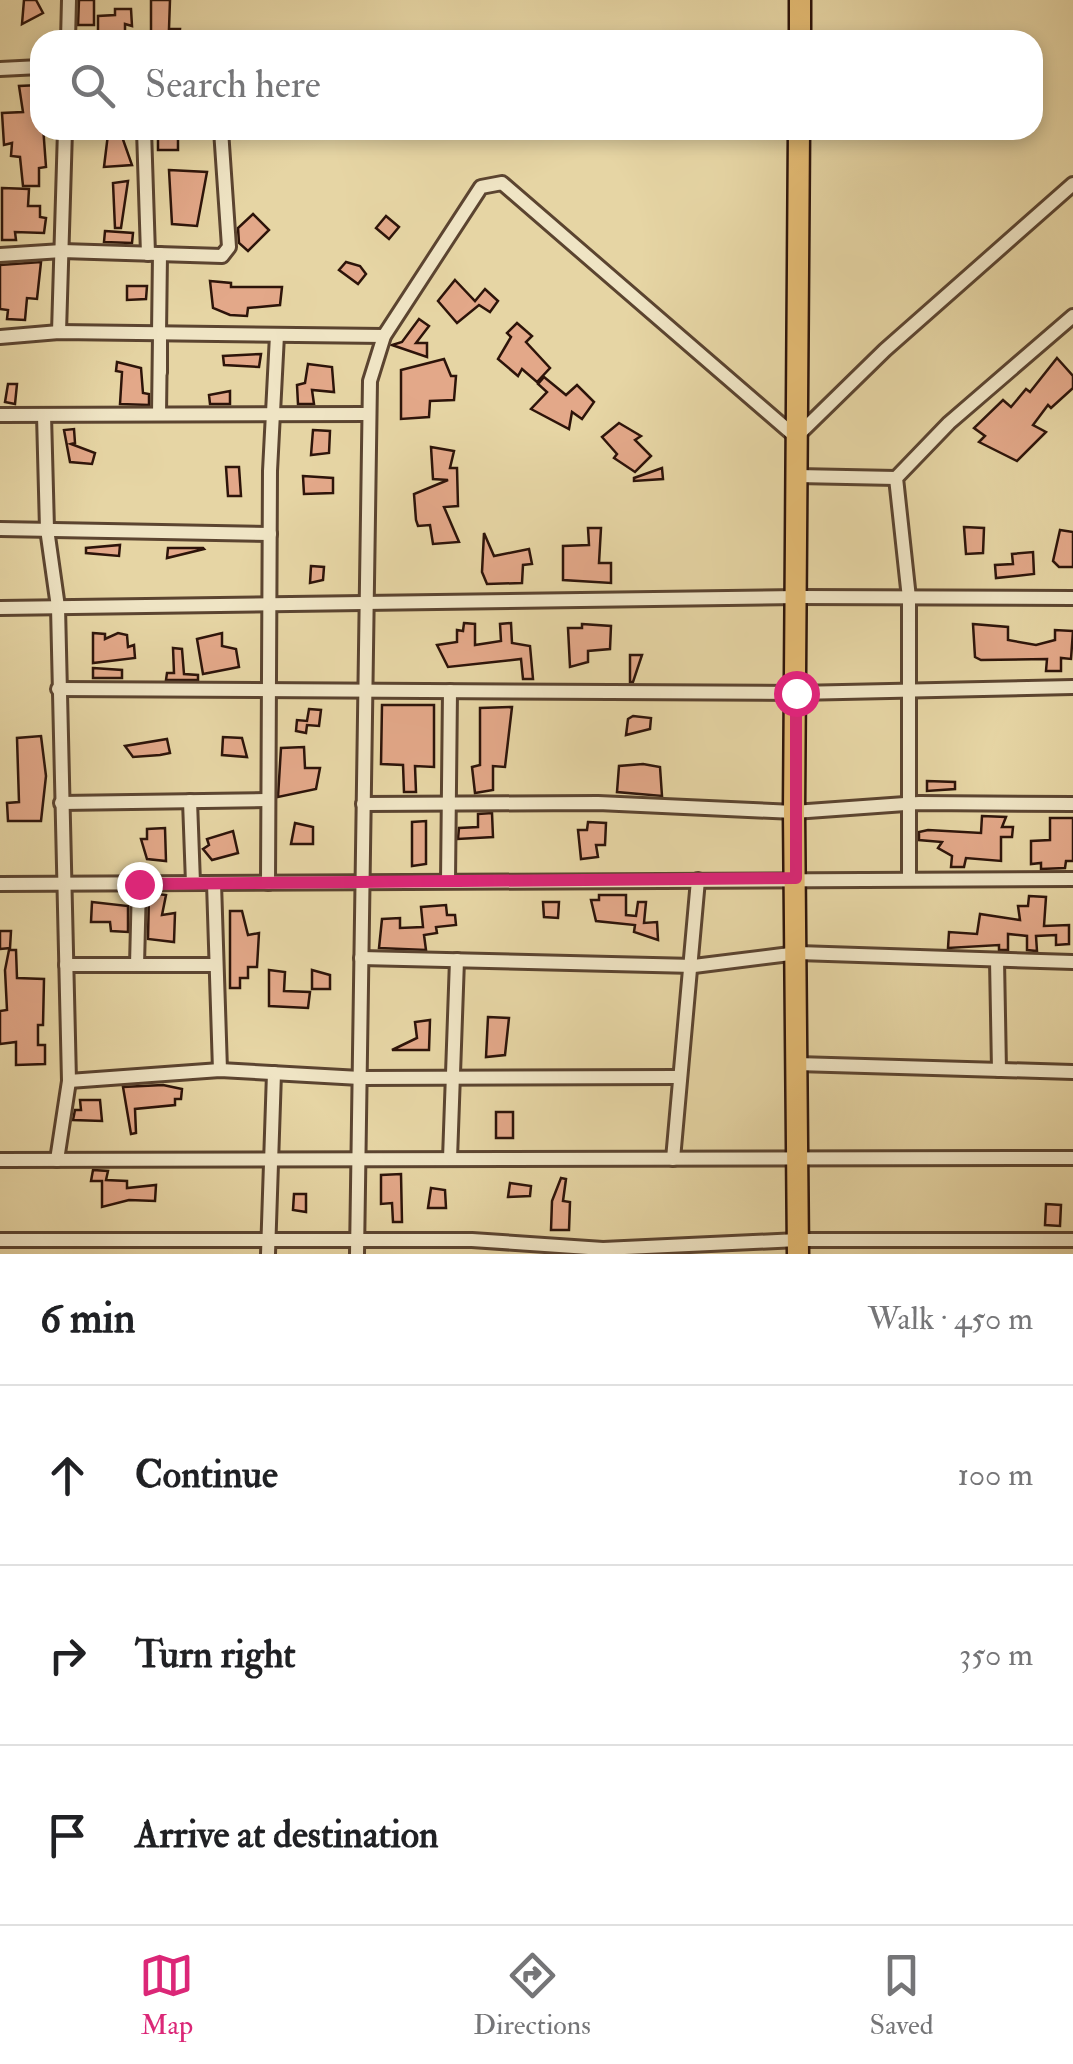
<!DOCTYPE html>
<meta charset="utf-8">
<style>
body{margin:0;font-family:"IM FELL Double Pica",serif;background:#f6f6f6;color:#202124}
.stop{position:absolute;width:30px;height:30px;margin:-22px;border:8px solid #db2777;border-radius:50%;background:#fff}
.stop.end{background:#db2777;border-color:#fff;box-shadow:0 2px 10px #0008}
.list{margin:0;padding:0;list-style:none}
h2{display:flex;justify-content:space-between;align-items:center;height:130px;margin:0;padding:0 40px;font-size:42px}
h2 small{font-size:32px;font-weight:400;color:#757577}
.list li{display:grid;grid-template-columns:65px 1fr auto;gap:30px;align-items:center;box-sizing:border-box;height:180px;padding:0 40px;border-top:2px solid #e0e0e0}
.list b{display:block;font-size:38px;white-space:nowrap}
.list em{font-size:32px;font-style:normal;color:#757577}
.icon{flex:none;width:55px;height:55px;fill:none;stroke:currentColor;stroke-width:2;stroke-linecap:round;stroke-linejoin:round}
.map{position:relative;flex:none;width:1073px;height:1254px;overflow:hidden}
.search{position:absolute;background:#fff;box-shadow:0 5px 15px #0003;left:30px;right:30px;top:30px;height:110px;display:flex;align-items:center;gap:25px;box-sizing:border-box;padding:0 35px;border-radius:30px;color:#757577;font-size:38px}
.sheet{height:670px;background:#fff}
nav{display:flex;justify-content:space-around;align-items:center;box-sizing:border-box;height:140px;border-top:2px solid #e0e0e0;background:#fff;font-size:28px;color:#757577}
nav a{display:grid;justify-items:center;gap:5px}
nav .on{color:#db2777}
.map>svg:first-child{display:block}
.building{fill:#e3a889;stroke:#2d140a;stroke-width:2.5}
.lines{fill:none;stroke-linecap:round;stroke-linejoin:round}
.street-casing{stroke:#5b4430;stroke-width:18}
.primary-casing{stroke:#2d140a;stroke-width:25}
.street{stroke:#efe4c4;stroke-width:12}
.primary{stroke:#e3ba72;stroke-width:20}
.route{stroke:#db2777;stroke-width:12}
</style>
<div class="map">
<svg width="1073" height="1254" viewBox="0 0 1073 1254">
<rect width="100%" height="100%" fill="#e6d5a4"/>
<filter id="stains"><feTurbulence type="fractalNoise" baseFrequency=".002" numOctaves="4"/><feColorMatrix values="0 0 0 0 .2 0 0 0 0 .09 0 0 0 0 .02 0 0 0 .5 -.17"/></filter>
<radialGradient id="worn" r=".72"><stop offset=".6" stop-color="#630" stop-opacity="0"/><stop offset="1" stop-color="#630" stop-opacity=".3"/></radialGradient>
<g class="building">
<polygon points="24,0 36,0 43,13 22,24"/>
<polygon points="79,0 94,0 94,25 78,25"/>
<polygon points="151,0 170,0 169,29 180,29 179,40 151,40"/>
<polygon points="115,9 131,9 132,26 125,24 125,34 98,33 98,16 115,15"/>
<polygon points="40,85 46,167 39,168 39,186 23,186 20,157 11,156 12,143 4,145 2,113 23,112 19,86"/>
<polygon points="120,131 132,165 104,167 108,134"/>
<polygon points="178,133 178,150 158,150 158,134"/>
<polygon points="169,170 207,172 197,226 172,224"/>
<polygon points="128,181 121,228 115,228 113,183"/>
<polygon points="2,188 29,189 28,206 40,206 40,217 46,218 44,233 15,232 16,240 2,240"/>
<polygon points="253,214 269,230 248,251 239,243 238,228"/>
<polygon points="386,216 399,227 389,239 376,228"/>
<polygon points="105,231 133,233 132,243 104,242"/>
<polygon points="41,262 37,299 27,298 25,320 7,319 8,310 0,309 0,265"/>
<polygon points="346,262 360,266 366,274 358,284 339,270"/>
<polygon points="455,280 475,301 485,289 498,301 490,312 479,305 457,323 438,301"/>
<polygon points="210,281 231,283 231,287 282,287 280,305 248,308 247,316 230,315 213,308"/>
<polygon points="127,286 147,286 146,299 127,300"/>
<polygon points="419,319 429,326 416,343 427,343 427,357 392,345 402,342"/>
<polygon points="517,323 532,336 526,342 550,368 537,382 522,369 518,376 498,359 511,337 507,333"/>
<polygon points="261,354 259,367 224,365 223,356"/>
<polygon points="1057,358 1073,376 1073,388 1051,408 1048,405 1033,425 1046,432 1017,461 979,442 985,436 974,428 1003,400 1011,407 1026,389 1030,392"/>
<polygon points="444,359 451,376 456,376 454,400 430,401 429,417 401,419 401,370"/>
<polygon points="117,362 141,368 143,393 149,394 149,405 120,404 122,372 116,371"/>
<polygon points="308,364 332,367 334,392 312,390 314,404 298,404 297,385 305,383"/>
<polygon points="544,377 566,395 577,385 594,402 582,419 572,412 569,429 531,409 547,392 538,384"/>
<polygon points="8,384 17,384 15,404 5,402"/>
<polygon points="230,391 230,404 210,404 209,395"/>
<polygon points="619,423 641,436 635,440 651,456 635,472 614,458 617,454 602,437"/>
<polygon points="74,429 75,443 71,444 95,453 92,464 70,462 64,430"/>
<polygon points="313,430 330,431 329,453 311,455"/>
<polygon points="431,447 454,451 450,468 457,468 458,506 444,507 459,542 433,544 430,525 418,526 416,520 414,494 448,480 433,479"/>
<polygon points="226,467 239,467 241,496 228,496"/>
<polygon points="662,468 663,479 634,481 634,478"/>
<polygon points="303,476 333,478 333,493 304,494"/>
<polygon points="964,527 984,528 983,553 966,554"/>
<polygon points="588,528 601,528 599,563 611,563 611,583 563,580 563,546 589,545"/>
<polygon points="1060,530 1073,532 1073,567 1059,567 1053,561"/>
<polygon points="484,533 494,556 529,549 532,564 523,565 522,583 487,584 482,572"/>
<polygon points="120,545 119,556 86,553 86,548"/>
<polygon points="168,548 203,548 204,549 167,558"/>
<polygon points="1033,552 1034,574 996,578 995,565 1013,564 1012,554"/>
<polygon points="311,566 324,567 323,580 310,583"/>
<polygon points="464,623 475,624 475,645 501,641 500,624 511,623 512,643 530,646 533,679 523,679 521,659 448,667 437,645 457,642 457,630 463,631"/>
<polygon points="582,624 611,626 610,649 588,651 588,662 570,667 568,628 582,628"/>
<polygon points="973,624 1008,627 1008,640 1036,645 1055,640 1055,630 1073,631 1071,659 1061,658 1061,671 1046,671 1047,659 981,660 975,657"/>
<polygon points="93,633 105,634 105,639 118,633 127,635 128,647 134,645 135,658 93,663"/>
<polygon points="222,633 222,646 236,649 239,667 203,674 197,639"/>
<polygon points="173,648 182,649 184,674 198,675 198,680 166,680 167,673 174,673"/>
<polygon points="630,655 642,655 633,682 630,682"/>
<polygon points="93,668 122,670 122,678 93,678"/>
<polygon points="382,705 434,705 434,767 415,766 416,792 404,792 403,765 381,764"/>
<polygon points="512,707 505,767 493,766 493,790 475,793 472,767 480,765 480,708"/>
<polygon points="309,709 321,710 319,726 307,725 306,733 296,731 297,720 307,721"/>
<polygon points="633,716 651,718 650,729 626,735 628,719"/>
<polygon points="41,736 46,776 41,821 8,821 7,803 19,802 17,738"/>
<polygon points="242,738 247,757 222,755 223,737"/>
<polygon points="167,739 170,753 160,755 133,757 125,746"/>
<polygon points="304,747 305,768 320,768 316,789 278,797 281,748"/>
<polygon points="643,764 660,767 662,796 617,792 619,766"/>
<polygon points="927,781 955,782 955,789 927,791"/>
<polygon points="492,813 493,837 458,839 459,828 478,827 478,814"/>
<polygon points="982,816 1006,817 1002,827 1013,827 1012,837 1001,837 1001,861 966,858 964,867 951,867 952,856 938,848 942,842 919,840 919,832 928,830 981,833"/>
<polygon points="1050,818 1073,818 1073,861 1066,861 1065,868 1041,869 1041,863 1031,864 1031,841 1050,840"/>
<polygon points="426,821 426,864 412,866 412,822"/>
<polygon points="588,822 606,823 605,845 596,845 598,857 581,859 578,830 587,830"/>
<polygon points="295,823 313,827 313,844 291,844"/>
<polygon points="165,828 166,861 147,859 141,839 147,839 147,829"/>
<polygon points="233,831 238,853 212,860 203,849 209,845 207,839"/>
<polygon points="149,893 166,895 162,915 175,913 174,942 148,939"/>
<polygon points="599,895 626,895 626,915 636,916 638,902 646,902 644,923 657,922 658,940 634,932 635,925 596,921 591,900 599,900"/>
<polygon points="1029,896 1046,897 1044,926 1069,925 1069,944 1056,945 1056,935 1036,936 1037,951 1027,950 1027,936 1008,934 1008,950 999,950 999,945 948,948 949,932 977,934 980,914 1020,920 1018,906 1028,906"/>
<polygon points="92,902 128,906 128,932 111,931 110,922 91,922"/>
<polygon points="543,902 559,902 558,918 544,917"/>
<polygon points="446,905 447,915 455,915 456,925 436,927 437,933 424,935 426,950 379,948 382,919 400,918 400,928 423,927 421,907"/>
<polygon points="230,911 242,911 248,935 259,933 257,967 248,967 248,978 240,978 240,988 230,988"/>
<polygon points="0,931 11,931 10,948 0,949"/>
<polygon points="9,950 16,950 17,978 44,979 43,1025 38,1025 38,1045 45,1045 45,1064 16,1065 16,1042 0,1044 0,1011 7,1010 5,970"/>
<polygon points="269,970 285,972 284,991 310,992 308,1008 269,1006"/>
<polygon points="312,970 330,975 330,989 312,989"/>
<polygon points="488,1017 509,1018 505,1055 486,1057"/>
<polygon points="430,1020 429,1050 392,1050 417,1038 415,1022"/>
<polygon points="163,1085 182,1089 181,1099 175,1099 175,1105 135,1109 136,1133 131,1134 123,1087"/>
<polygon points="80,1100 100,1100 102,1121 73,1120 75,1110 81,1110"/>
<rect x="496" y="1112" width="17" height="26"/>
<polygon points="93,1170 108,1171 106,1180 127,1181 127,1188 156,1185 155,1201 129,1200 102,1207 102,1181 91,1181"/>
<polygon points="401,1174 402,1222 393,1222 392,1203 381,1204 381,1175"/>
<polygon points="561,1178 566,1179 563,1201 570,1202 569,1230 551,1230 552,1201"/>
<polygon points="510,1183 531,1186 530,1196 508,1197"/>
<polygon points="431,1188 445,1190 446,1208 428,1208"/>
<polygon points="294,1194 306,1194 306,1212 293,1210"/>
<polygon points="1046,1204 1061,1205 1060,1226 1045,1225"/>
</g>
<g class="lines">
<g class="street-casing">
<g id="street">
<polyline points="68,40 69,0"/>
<polyline points="0,69 40,67"/>
<polyline points="144,130 148,254"/>
<polyline points="0,255 62,251 222,256 229,247 221,130"/>
<polyline points="59,332 65,130"/>
<polyline points="159,334 160,254"/>
<polyline points="0,337 59,332 384,336"/>
<polyline points="159,414 160,335 160,373"/>
<polyline points="0,415 369,414"/>
<polyline points="44,415 47,529 58,607 69,1081 57,1160"/>
<polyline points="797,476 896,478"/>
<polyline points="0,529 270,534"/>
<polyline points="0,608 798,597 1073,598"/>
<polyline points="58,689 796,693 1073,687"/>
<polyline points="190,801 193,883"/>
<polyline points="61,803 266,800"/>
<polyline points="363,804 598,803 794,812 919,803 1073,804"/>
<polyline points="909,879 909,598 896,478 949,423 1073,316"/>
<polyline points="448,881 450,691"/>
<polyline points="214,883 220,1070"/>
<polyline points="268,883 270,471 277,335"/>
<polyline points="0,884 1073,879"/>
<polyline points="361,958 694,966 798,953 1073,962"/>
<polyline points="997,960 999,1070"/>
<polyline points="66,965 214,965"/>
<polyline points="137,965 139,884"/>
<polyline points="797,1064 1073,1072"/>
<polyline points="69,1081 220,1070 360,1078 677,1077"/>
<polyline points="450,1159 457,960"/>
<polyline points="673,1159 698,880"/>
<polyline points="0,1160 1073,1158"/>
<polyline points="0,1240 472,1240 603,1249 798,1240 1073,1240"/>
<polyline points="268,1254 274,1073"/>
<polyline points="357,1254 370,381 384,336 481,187 502,183 796,437 885,350 1073,184"/>
</g>
</g>
<g class="primary-casing">
<g id="primary">
<polyline points="800,40 800,0"/>
<polyline points="798,1254 794,812 799,130"/>
</g>
</g>
<use href="#street" class="street"/>
<use href="#primary" class="primary"/>
</g>
<g class="lines">
<polyline class="route" points="139,884 796,878 796,693"/>
</g>
<rect width="100%" height="100%" filter="url(#stains)"/>
<rect width="100%" height="100%" fill="url(#worn)"/>
</svg>
<div class="stop" style="left:796px;top:693px"></div>
<div class="stop end" style="left:139px;top:884px"></div>
<div class="search"><svg class="icon" aria-label="search" viewBox="0 0 24 24"><circle cx="10" cy="10" r="6"/><path d="M15 15l6 6"/></svg>Search here</div>
</div>
<section class="sheet">
<h2>6 min<small>Walk · 450 m</small></h2>
<ul class="list">
<li><svg class="icon" aria-label="ahead" viewBox="0 0 24 24"><path d="M12 20V5M6 11l6-6 6 6"/></svg><div><b>Continue</b></div><em>100 m</em></li>
<li><svg class="icon" aria-label="right" viewBox="0 0 24 24"><path d="M7 20v-9h11M14 6l5 5-5 5"/></svg><div><b>Turn right</b></div><em>350 m</em></li>
<li><svg class="icon" aria-label="arrive" viewBox="0 0 24 24"><path d="M6 21V4h12l-3 4 3 4H6"/></svg><div><b>Arrive at destination</b></div></li>
</ul>
</section>
<nav>
<a class="on"><svg class="icon" aria-label="map" viewBox="0 0 24 24"><path d="M3 6l6-2 6 2 6-2v14l-6 2-6-2-6 2zM9 4v14M15 6v14"/></svg>Map</a>
<a><svg class="icon" aria-label="directions" viewBox="0 0 24 24"><path d="M12 3l9 9-9 9-9-9zM9 14v-3h6M13 9l2 2-2 2"/></svg>Directions</a>
<a><svg class="icon" aria-label="saved" viewBox="0 0 24 24"><path d="M7 4h10v16l-5-4-5 4z"/></svg>Saved</a>
</nav>
